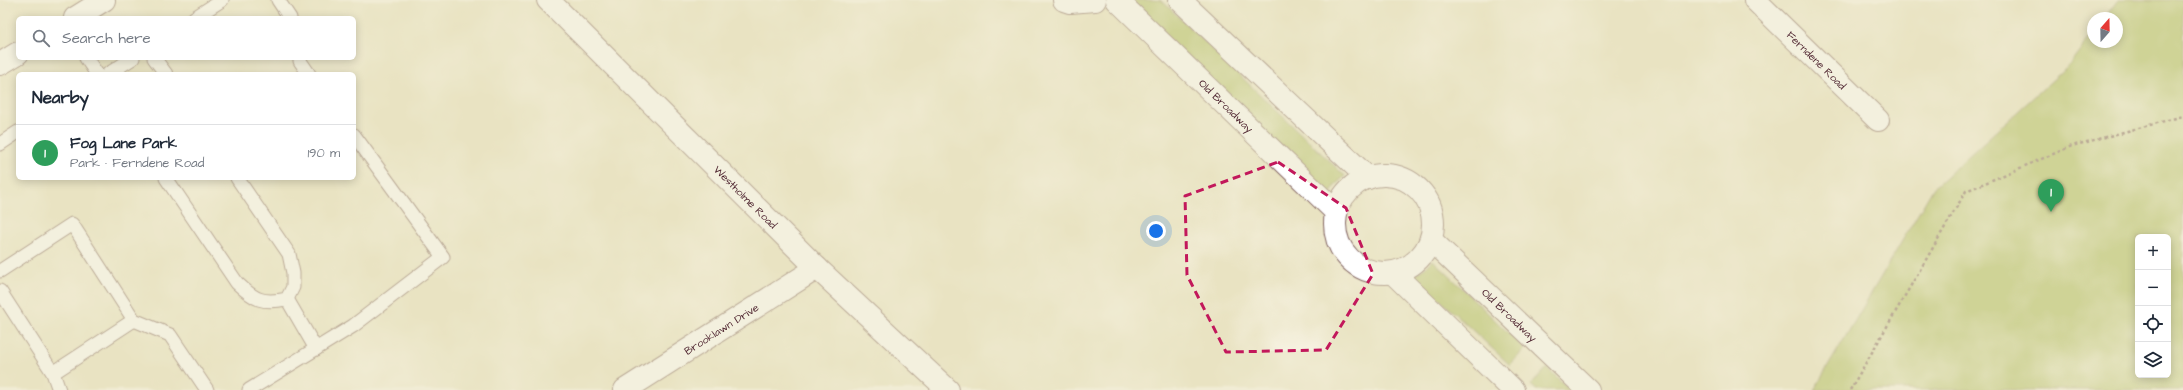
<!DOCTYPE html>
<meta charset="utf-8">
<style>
body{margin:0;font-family:"Architects Daughter",sans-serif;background:#f2f2f3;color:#1f2937}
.controls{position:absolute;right:12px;bottom:12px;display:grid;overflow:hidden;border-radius:6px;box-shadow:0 2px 10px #0003}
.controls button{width:36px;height:36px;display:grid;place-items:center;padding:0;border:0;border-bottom:1px solid #e0e1e3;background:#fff;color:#1f2937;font:20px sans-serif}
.compass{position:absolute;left:2087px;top:12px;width:36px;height:36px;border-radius:50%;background:#fff;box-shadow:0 2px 10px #0003;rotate:20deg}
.you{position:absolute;left:1156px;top:231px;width:14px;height:14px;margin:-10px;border:3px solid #fff;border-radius:50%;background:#1a73e8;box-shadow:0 0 0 6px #1a73e833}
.badge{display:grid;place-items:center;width:26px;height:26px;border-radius:50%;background:#d1495b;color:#fff;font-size:13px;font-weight:700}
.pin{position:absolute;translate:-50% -33px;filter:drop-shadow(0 1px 2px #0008)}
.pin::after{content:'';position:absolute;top:21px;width:14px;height:12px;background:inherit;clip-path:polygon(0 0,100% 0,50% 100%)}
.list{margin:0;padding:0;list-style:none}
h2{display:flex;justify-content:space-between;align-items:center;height:52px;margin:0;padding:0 16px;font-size:17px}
h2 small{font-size:13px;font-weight:400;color:#747a83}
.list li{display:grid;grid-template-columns:26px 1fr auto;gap:12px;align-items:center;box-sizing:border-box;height:56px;padding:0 16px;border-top:1px solid #e0e1e3}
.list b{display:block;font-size:15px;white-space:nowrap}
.list p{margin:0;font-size:13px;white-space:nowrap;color:#747a83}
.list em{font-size:13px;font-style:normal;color:#747a83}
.icon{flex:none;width:22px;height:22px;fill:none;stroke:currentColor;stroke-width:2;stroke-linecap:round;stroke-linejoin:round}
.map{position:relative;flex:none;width:2183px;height:390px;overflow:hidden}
.search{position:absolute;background:#fff;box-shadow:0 2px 10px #0003;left:16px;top:16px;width:340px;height:44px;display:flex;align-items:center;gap:10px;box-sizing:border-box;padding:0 14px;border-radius:6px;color:#747a83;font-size:15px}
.panel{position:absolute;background:#fff;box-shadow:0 2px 10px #0003;left:16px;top:72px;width:340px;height:108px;border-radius:6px}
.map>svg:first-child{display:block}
.green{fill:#afbe61;stroke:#7c6e46;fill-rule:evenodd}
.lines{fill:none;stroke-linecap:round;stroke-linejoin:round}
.lane-casing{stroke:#826460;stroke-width:15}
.street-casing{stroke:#826460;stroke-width:24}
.secondary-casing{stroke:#826460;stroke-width:24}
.path{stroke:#826460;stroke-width:2.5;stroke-dasharray:3 3;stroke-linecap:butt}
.lane{stroke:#fff;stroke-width:13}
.street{stroke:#fff;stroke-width:22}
.secondary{stroke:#fff;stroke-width:22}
.marked{fill:none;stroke:#c2185b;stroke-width:3;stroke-dasharray:8 5;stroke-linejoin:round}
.labels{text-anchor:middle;stroke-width:3.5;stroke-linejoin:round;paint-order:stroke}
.street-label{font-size:11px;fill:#4a1f2b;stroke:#fbf7ec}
</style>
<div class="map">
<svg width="2183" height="390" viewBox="0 0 2183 390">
<rect width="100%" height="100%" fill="#fbf7ec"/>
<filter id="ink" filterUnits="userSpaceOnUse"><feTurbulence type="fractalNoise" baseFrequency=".025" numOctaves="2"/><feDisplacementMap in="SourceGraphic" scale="8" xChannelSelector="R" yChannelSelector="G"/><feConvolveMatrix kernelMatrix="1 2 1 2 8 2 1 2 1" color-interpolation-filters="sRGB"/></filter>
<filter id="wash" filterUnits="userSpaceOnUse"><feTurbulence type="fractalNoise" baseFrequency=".012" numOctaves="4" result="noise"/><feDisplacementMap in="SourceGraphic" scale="16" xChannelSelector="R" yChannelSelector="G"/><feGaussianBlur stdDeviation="0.9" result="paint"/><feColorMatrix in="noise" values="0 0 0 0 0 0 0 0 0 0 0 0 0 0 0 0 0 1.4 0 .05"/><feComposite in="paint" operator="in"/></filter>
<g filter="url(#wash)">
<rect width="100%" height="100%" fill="#e9e3c2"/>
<g class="green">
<polygon points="1135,0 1161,0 1345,176 1335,185 1330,195 1132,4"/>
<path d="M2118 0H2183V390H1814L1934 187 2068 66 2093 33V42H2117V18H2104ZM2138 237H2168V375H2138Z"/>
<polygon points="1433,260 1525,349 1510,365 1413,275 1425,268"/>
<polygon points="1547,368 1570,390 1536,390 1531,385"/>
</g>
</g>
<g filter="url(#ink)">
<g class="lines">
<g class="lane-casing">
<g id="lane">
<polyline points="278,0 290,18"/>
<polyline points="194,18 222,0"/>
<polyline points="86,58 97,74"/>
<polyline points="154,58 166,74"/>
<polyline points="300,58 300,61 309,74"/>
<polyline points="108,74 133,58"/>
<polyline points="0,144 18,132"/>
<path d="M166 178 237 283C255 300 262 304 287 299L293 287V273L289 254 237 178"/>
<polyline points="0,271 72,224 134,320 170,335 207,390"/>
<polyline points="0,291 53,373 59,390"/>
<polyline points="287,299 316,349"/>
<polyline points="53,373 134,320"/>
<polyline points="249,390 353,326 443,257 354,135"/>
</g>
</g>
<g class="street-casing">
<g id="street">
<path id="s1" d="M548 0 817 268 948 390"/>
<polyline points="1064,0 1070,2 1095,0"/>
<path id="s2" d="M1117 0 1336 212"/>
<polyline points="1180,0 1368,178"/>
<path id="s3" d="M1755 0 1878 120"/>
<circle cx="1384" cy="224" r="49"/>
<path id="s4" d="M1432 241 1588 390"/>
<polyline points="1393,273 1513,390"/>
<path id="s5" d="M625 390 817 268"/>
</g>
</g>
<g class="secondary-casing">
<g id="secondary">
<polyline points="75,18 104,0"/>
<polyline points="0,64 18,53"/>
</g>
</g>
<polyline class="path" points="1850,390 1966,191 2072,146 2183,116"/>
<use href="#lane" class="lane"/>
<use href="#street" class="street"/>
<use href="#secondary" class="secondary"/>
</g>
</g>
<path d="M0 0H2183V390H0ZM1278 162 1346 208 1373 274 1326 350 1226 352 1187 275 1185 196Z" fill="#e9e3c2" fill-opacity=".55" fill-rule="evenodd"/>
<path class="marked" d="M1278 162 1346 208 1373 274 1326 350 1226 352 1187 275 1185 196Z"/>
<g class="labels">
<g class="street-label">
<text dy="4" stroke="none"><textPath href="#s3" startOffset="86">Ferndene Road</textPath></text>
<text dy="4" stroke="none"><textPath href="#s2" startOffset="152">Old Broadway</textPath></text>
<text dy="4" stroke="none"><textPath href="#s1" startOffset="279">Westholme Road</textPath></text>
<text dy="4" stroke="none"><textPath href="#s4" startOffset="107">Old Broadway</textPath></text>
<text dy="4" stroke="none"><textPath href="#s5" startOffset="114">Brooklawn Drive</textPath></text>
</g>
</g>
</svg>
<div class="controls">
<button>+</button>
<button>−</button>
<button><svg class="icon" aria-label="locate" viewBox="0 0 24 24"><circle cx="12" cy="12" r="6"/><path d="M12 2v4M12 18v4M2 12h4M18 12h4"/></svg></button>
<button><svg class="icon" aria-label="layers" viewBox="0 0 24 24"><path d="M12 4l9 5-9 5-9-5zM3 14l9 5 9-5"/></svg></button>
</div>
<svg class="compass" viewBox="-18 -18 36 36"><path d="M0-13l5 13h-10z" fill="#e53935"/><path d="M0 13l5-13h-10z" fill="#747a83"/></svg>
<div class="you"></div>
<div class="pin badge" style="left:2051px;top:212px;background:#2e9e5b">1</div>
<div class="search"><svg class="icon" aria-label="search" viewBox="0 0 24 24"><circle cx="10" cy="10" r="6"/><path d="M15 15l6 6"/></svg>Search here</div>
<section class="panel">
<h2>Nearby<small></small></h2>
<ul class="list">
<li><span class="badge" style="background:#2e9e5b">1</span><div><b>Fog Lane Park</b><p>Park · Ferndene Road</p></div><em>190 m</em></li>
</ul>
</section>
</div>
